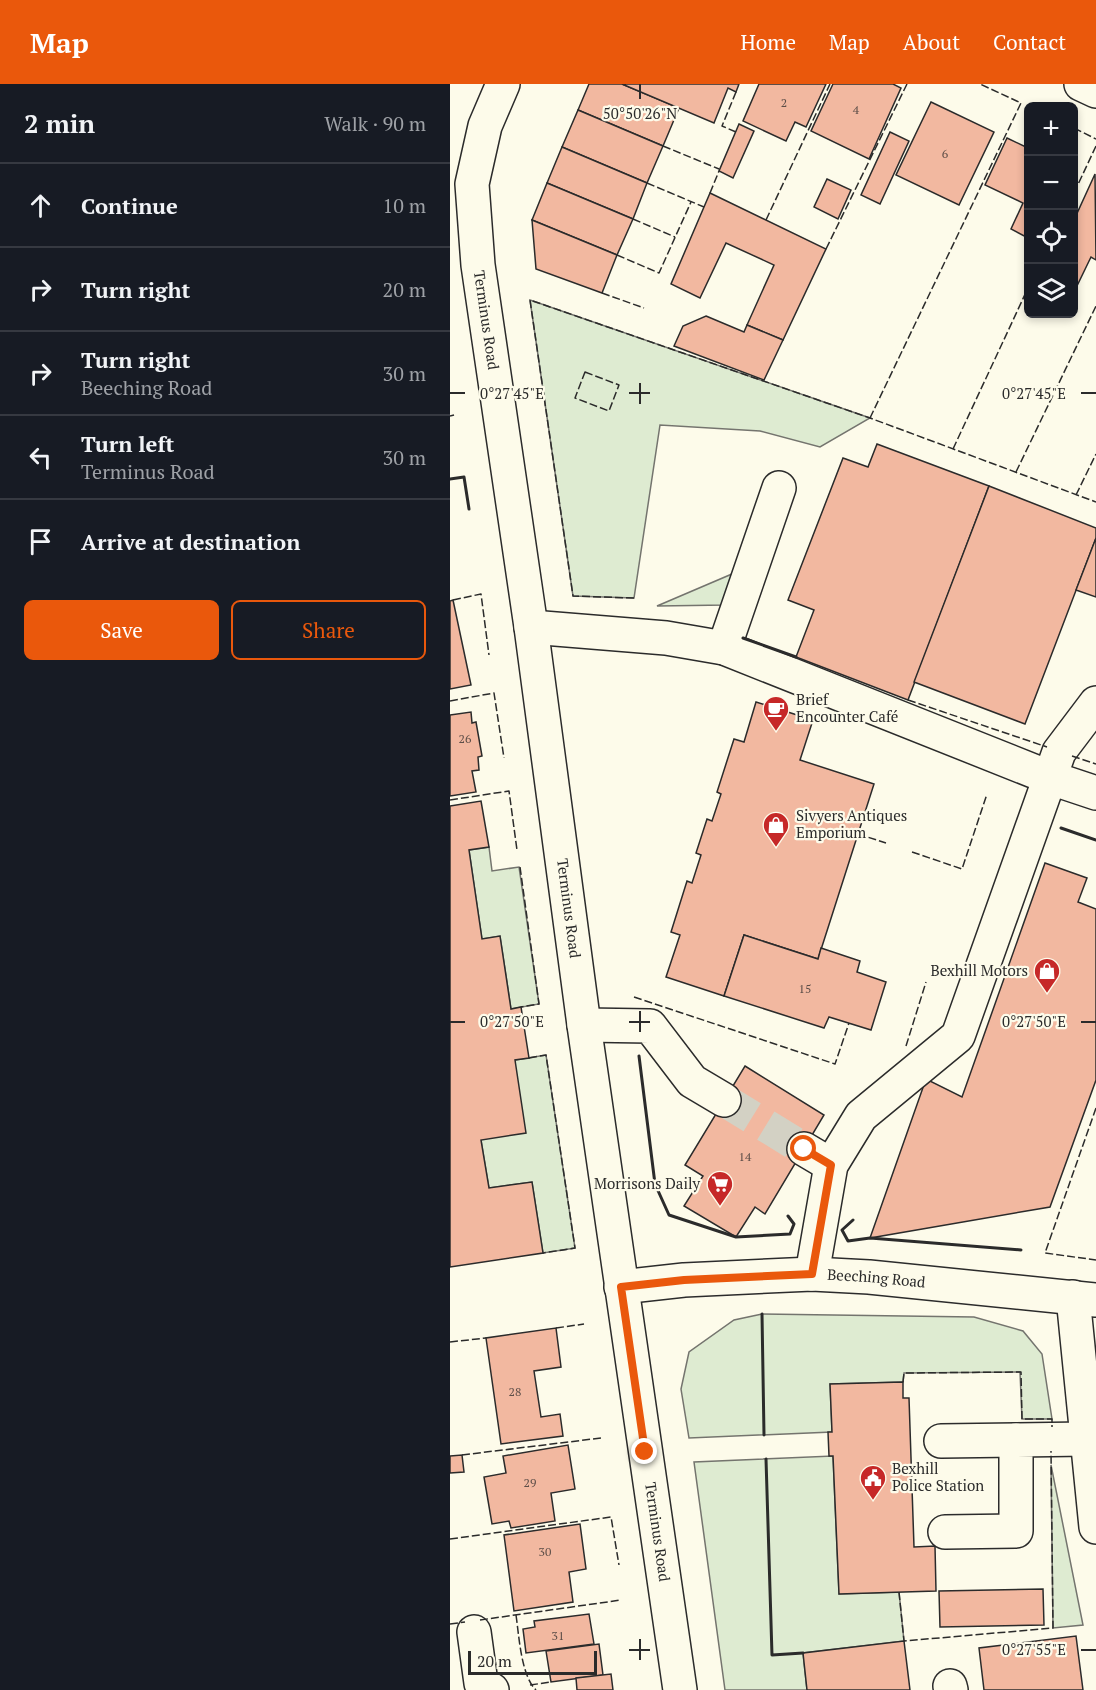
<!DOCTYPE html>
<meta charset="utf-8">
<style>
body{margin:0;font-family:"PT Serif",serif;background:#20242c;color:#f1f3f6}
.controls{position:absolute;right:18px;top:18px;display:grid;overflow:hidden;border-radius:9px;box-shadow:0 3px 9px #0003}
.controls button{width:54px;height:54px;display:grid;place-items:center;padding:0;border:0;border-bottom:2px solid #363941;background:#171b24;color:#f1f3f6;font:30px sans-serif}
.scale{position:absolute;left:18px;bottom:15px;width:129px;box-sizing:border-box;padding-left:6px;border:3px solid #2b2b2b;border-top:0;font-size:16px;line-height:21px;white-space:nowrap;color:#2b2b2b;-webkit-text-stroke:4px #fdfbea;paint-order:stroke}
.stop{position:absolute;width:18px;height:18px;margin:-14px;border:4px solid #ea580c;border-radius:50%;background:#fff}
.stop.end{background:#ea580c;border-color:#fff;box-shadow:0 2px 6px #0008}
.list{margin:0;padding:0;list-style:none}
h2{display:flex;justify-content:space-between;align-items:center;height:78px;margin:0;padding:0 24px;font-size:26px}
h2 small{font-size:20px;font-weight:400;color:#9ea1a6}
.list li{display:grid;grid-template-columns:39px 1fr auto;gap:18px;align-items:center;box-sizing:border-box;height:84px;padding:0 24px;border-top:2px solid #363941}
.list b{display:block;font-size:22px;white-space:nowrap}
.list p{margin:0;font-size:20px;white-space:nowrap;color:#9ea1a6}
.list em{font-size:20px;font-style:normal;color:#9ea1a6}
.actions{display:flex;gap:12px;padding:18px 24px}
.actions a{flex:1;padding:14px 0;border:2px solid #ea580c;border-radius:9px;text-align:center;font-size:21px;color:#ea580c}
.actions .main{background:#ea580c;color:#fff}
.icon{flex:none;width:33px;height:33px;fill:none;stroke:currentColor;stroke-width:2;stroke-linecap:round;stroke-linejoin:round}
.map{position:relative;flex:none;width:646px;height:1606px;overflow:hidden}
header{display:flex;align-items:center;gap:36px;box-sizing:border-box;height:84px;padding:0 30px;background:#ea580c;color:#fff}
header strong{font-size:28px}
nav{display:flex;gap:33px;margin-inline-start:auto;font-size:21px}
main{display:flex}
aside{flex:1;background:#171b24}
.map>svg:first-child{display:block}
.green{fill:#deebd1;stroke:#74746e;stroke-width:1.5}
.building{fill:#f2b8a0;stroke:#2b2b2b;stroke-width:1.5}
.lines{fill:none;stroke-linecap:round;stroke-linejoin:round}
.minor-tunnel{stroke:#d3d1c4;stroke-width:33;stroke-dasharray:33 16;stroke-linecap:butt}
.minor-casing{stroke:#2b2b2b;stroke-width:36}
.major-casing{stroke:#2b2b2b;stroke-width:36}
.minor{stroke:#fdfbea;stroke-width:33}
.major{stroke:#fdfbea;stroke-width:33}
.fence{stroke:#2b2b2b;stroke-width:1.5;stroke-dasharray:8 3;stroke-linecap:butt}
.wall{stroke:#2b2b2b;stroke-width:3}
.route{stroke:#ea580c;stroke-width:8}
.ticks{fill:none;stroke:#2b2b2b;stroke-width:2}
.labels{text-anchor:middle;stroke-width:4.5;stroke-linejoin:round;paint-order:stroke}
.number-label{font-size:12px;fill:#5d4e48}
.street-label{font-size:15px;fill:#2b2b2b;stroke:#fdfbea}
.poi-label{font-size:15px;fill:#2b2b2b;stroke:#fdfbea;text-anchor:start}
.ticks-label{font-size:15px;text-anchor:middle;fill:#2b2b2b;stroke:#fdfbea;stroke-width:4.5;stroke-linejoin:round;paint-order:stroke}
</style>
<header>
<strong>Map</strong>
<nav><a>Home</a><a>Map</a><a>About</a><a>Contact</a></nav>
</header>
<main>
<aside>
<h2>2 min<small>Walk · 90 m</small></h2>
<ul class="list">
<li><svg class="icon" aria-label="ahead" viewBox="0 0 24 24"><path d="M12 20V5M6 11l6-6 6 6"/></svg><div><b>Continue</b></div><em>10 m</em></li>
<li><svg class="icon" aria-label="right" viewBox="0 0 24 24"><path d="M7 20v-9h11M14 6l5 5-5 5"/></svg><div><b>Turn right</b></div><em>20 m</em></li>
<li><svg class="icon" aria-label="right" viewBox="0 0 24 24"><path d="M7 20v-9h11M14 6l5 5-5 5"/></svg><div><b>Turn right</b><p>Beeching Road</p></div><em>30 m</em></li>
<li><svg class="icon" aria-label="left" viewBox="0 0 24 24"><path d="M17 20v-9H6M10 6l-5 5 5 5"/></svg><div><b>Turn left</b><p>Terminus Road</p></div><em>30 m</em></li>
<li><svg class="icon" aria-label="arrive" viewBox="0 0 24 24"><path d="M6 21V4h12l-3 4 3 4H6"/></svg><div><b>Arrive at destination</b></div></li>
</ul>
<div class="actions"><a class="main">Save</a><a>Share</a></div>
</aside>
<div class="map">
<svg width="646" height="1606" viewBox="0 0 646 1606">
<rect width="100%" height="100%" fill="#fdfbea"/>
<g class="green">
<polygon points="80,216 420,334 370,363 310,347 210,341 184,514 123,512"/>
<polygon points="289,487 276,521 207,522"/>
<polygon points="39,763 42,787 69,783 89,920 61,925 50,852 32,855 19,766"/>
<polygon points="96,971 125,1164 93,1169 82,1098 39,1104 31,1056 65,976"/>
<polygon points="312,1230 524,1233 573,1247 592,1270 602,1335 572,1335 570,1288 454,1289 453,1298 380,1300 382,1348 239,1354 231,1305 239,1268 284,1236"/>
<polygon points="383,1372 389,1510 449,1508 454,1557 353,1569 357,1606 275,1606 244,1378"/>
<polygon points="601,1381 633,1541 603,1544"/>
</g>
<g class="building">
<polygon points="139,0 172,0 229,24 213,62 128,26"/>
<polygon points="172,0 289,0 286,8 278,4 264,39"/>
<polygon points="309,0 376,0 356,43 345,38 336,57 293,37"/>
<polygon points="383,0 443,0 451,4 419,75 361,47"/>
<polygon points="481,18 544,48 509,121 446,91"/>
<polygon points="128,26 213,62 197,99 112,63"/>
<polygon points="289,40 304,47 283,94 269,87"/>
<polygon points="440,48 459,57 430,120 411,111"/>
<polygon points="557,54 578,64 578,154 561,145 573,119 535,101"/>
<polygon points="112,63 197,99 183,135 97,99"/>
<polygon points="645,90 646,176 641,173 625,206 624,205 624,136"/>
<polygon points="377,95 401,106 388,135 364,123"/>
<polygon points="97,99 183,135 167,171 82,136"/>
<polygon points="260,109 376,165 333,256 297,241 324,181 276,159 250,214 221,200"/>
<polygon points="82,136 167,171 152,209 86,185"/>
<polygon points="256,232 294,248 297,241 333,256 314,296 224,262 233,242"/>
<polygon points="427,360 539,402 458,616 346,573 364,526 338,516 393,374 418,383"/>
<polygon points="539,402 646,444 646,454 575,640 464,598"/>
<polygon points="646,454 646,513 626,506"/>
<polygon points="3,516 21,601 0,605 0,517"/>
<polygon points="306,618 363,636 350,676 424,700 368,875 294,851 274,912 216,893 230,851 221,848 237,797 242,799 251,771 246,769 257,735 262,737 271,710 267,708 284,655 294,658"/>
<polygon points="21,628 22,639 26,638 32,672 28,673 29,686 22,687 26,708 0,712 0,631"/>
<polygon points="31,717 39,763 19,766 32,855 50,852 61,925 71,923 79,974 65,976 76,1049 31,1056 39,1104 82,1098 93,1169 0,1183 0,722"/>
<polygon points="595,779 637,794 628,818 646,825 646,996 600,1123 420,1154 476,995 512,1013"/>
<polygon points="294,851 368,875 371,864 410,877 407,888 436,898 421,946 379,933 374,944 274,912"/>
<polygon points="295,982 374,1031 315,1130 305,1123 286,1153 234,1122 253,1092 235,1081"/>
<polygon points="106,1244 111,1283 84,1287 91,1333 110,1330 113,1352 51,1360 36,1254"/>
<polygon points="453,1298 453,1314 459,1314 464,1463 485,1462 486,1507 389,1510 383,1372 379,1372 378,1348 382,1348 380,1300"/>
<polygon points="118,1361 125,1405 101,1409 105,1437 61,1444 59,1437 42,1440 34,1393 56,1389 53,1372"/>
<polygon points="12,1371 14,1388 0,1389 0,1372"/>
<polygon points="130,1440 136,1485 119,1488 123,1518 64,1527 54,1451"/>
<polygon points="593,1505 594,1541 490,1543 489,1507"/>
<polygon points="139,1530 144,1560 76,1569 73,1545 85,1543 84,1537"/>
<polygon points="626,1552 633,1606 534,1606 529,1564"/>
<polygon points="454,1557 460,1606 357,1606 353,1569"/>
<polygon points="149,1560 153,1591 101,1598 96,1567"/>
<polygon points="161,1590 163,1606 127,1606 126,1594"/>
</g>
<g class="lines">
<polyline class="minor-tunnel" points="274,1016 354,1065"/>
<g class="minor-casing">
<g id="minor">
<polyline points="631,0 646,7"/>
<polyline points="81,543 216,554 274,564 601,694 646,709"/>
<polyline points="274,564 329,404"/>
<polyline points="134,941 200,942 242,997 274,1016"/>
<polyline points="354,1065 381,1081"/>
<polyline points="362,1190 381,1081 411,1032 508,952 609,668 646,619"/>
<path id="s1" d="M171 1203 234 1196 362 1190 419 1193 646 1216"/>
<polyline points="623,1213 646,1443"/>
<polyline points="491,1357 566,1356"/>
<polyline points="495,1448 566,1447 566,1356 636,1355"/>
<polyline points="24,1548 31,1599 42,1606"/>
<polyline points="500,1602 501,1606"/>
</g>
</g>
<g class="major-casing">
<g id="major">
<path id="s2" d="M53 0 35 42 22 100 28 181 81 543 134 941 230 1606"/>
</g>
</g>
<use href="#minor" class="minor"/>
<use href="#major" class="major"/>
<g class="fence">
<polyline points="286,8 272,42 286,48"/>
<polyline points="624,44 646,55"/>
<polyline points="213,62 269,85"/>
<polyline points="197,99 254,123"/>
<polyline points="260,109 269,87"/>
<polyline points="624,109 646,62"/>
<polyline points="183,135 225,153"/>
<polyline points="316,136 380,0"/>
<polyline points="376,165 457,0"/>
<polyline points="167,171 209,189 241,118"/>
<polyline points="152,209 194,224"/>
<polygon points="135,288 169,301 159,327 125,314"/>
<polyline points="0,332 4,331"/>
<polyline points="420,334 571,19 530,0"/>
<polyline points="503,365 578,204"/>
<polyline points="566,388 646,222"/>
<polyline points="626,411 646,370"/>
<polyline points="184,514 123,512 80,216 420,334 646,418"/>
<polyline points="3,516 31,510 39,571"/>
<polyline points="458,616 597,663"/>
<polyline points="0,617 44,609 54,674"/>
<polyline points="622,672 646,680"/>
<polyline points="0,716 59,707 67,766"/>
<polyline points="408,750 436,759"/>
<polyline points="462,768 512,785 537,710"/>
<polyline points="70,783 89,920 71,923"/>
<polyline points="184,913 385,980 399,939"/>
<polyline points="456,962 476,898"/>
<polyline points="79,974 96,971 125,1164 93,1169"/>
<polyline points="646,1024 595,1169 646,1176"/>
<polyline points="106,1244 134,1240"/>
<polyline points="0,1258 36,1254"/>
<polyline points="453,1298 454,1289 571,1288 572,1335 602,1335 602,1343"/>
<polyline points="12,1371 151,1354"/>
<polyline points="0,1455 161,1433 169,1481"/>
<polyline points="449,1508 454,1557 603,1544 601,1367"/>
<path d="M66 1531C69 1551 71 1592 86 1606"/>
<polyline points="30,1536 171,1516"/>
<polyline points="0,1540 15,1538"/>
<polyline points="80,1601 101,1598"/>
</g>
<g class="wall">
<polyline points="0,395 14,393 19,425"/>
<polyline points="293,554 346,573"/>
<polyline points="611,744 646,756"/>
<polyline points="189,972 205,1100 219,1131 286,1153 340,1150 344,1140 338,1132"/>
<polyline points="403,1136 392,1146 398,1157 420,1154 571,1166"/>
<polyline points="312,1230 314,1351"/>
<polyline points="316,1375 322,1571 353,1569"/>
</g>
</g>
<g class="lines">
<polyline class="route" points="195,1368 171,1203 234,1196 362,1190 381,1081 354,1065"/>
</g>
<path class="ticks" d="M190 0V15M190 299V320M0 309H15M179 309H200M631 309H646M190 927V948M0 938H15M179 938H200M631 938H646M190 1555V1576M179 1566H200M631 1566H646"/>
<defs>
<g id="cafe-pin" transform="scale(1.35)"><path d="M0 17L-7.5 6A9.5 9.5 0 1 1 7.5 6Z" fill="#c62828" stroke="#fdfbea"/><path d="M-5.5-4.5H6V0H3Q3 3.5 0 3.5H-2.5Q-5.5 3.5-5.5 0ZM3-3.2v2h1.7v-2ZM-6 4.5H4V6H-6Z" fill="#fff"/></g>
<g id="shop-pin" transform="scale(1.35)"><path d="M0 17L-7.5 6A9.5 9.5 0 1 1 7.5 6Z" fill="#c62828" stroke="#fdfbea"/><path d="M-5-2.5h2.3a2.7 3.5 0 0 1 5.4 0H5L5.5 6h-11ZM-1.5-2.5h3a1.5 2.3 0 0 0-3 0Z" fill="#fff"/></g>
<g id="supermarket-pin" transform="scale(1.35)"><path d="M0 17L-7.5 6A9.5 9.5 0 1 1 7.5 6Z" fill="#c62828" stroke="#fdfbea"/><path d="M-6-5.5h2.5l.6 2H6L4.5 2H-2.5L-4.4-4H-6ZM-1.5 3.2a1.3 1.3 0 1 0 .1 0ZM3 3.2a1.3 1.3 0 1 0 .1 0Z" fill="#fff"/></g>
<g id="civic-pin" transform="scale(1.35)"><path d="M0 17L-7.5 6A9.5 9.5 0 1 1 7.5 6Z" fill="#c62828" stroke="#fdfbea"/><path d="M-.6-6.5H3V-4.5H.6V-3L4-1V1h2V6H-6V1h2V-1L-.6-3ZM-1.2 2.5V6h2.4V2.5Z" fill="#fff"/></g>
</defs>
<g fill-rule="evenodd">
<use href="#cafe-pin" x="326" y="625"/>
<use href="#shop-pin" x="326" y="741"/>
<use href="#shop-pin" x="597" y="887"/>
<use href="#supermarket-pin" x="270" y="1100"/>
<use href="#civic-pin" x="423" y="1394"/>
</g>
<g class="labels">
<g class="number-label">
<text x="334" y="23">2</text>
<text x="406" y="30">4</text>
<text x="495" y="74">6</text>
<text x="15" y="659">26</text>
<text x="355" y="909">15</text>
<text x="295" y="1077">14</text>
<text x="65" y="1312">28</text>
<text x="80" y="1403">29</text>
<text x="95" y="1472">30</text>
<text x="108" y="1556">31</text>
</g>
<g class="street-label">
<text dy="5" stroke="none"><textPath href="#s2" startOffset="242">Terminus Road</textPath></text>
<text dy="5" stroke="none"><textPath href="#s2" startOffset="836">Terminus Road</textPath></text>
<text dy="5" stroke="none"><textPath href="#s1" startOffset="256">Beeching Road</textPath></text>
<text dy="5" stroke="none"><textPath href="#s2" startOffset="1466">Terminus Road</textPath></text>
</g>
<g class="poi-label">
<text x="346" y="621">Brief<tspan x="346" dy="17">Encounter Café</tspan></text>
<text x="346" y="737">Sivyers Antiques<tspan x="346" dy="17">Emporium</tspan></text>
<text x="578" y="892" text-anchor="end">Bexhill Motors</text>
<text x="250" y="1105" text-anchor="end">Morrisons Daily</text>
<text x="442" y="1390">Bexhill<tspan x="442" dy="17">Police Station</tspan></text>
</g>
</g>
<g class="ticks-label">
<text x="190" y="35">50°50'26"N</text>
<text x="584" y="315">0°27'45"E</text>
<text x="62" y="315">0°27'45"E</text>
<text x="62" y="943">0°27'50"E</text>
<text x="584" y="943">0°27'50"E</text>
<text x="584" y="1571">0°27'55"E</text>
</g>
</svg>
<div class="controls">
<button>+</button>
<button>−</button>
<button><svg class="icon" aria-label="locate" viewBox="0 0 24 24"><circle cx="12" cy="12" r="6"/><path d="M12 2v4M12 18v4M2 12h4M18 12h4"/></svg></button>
<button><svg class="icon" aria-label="layers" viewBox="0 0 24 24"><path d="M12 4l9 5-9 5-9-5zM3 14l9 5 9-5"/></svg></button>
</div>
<div class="scale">20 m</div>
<div class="stop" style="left:354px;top:1065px"></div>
<div class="stop end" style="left:195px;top:1368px"></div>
</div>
</main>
